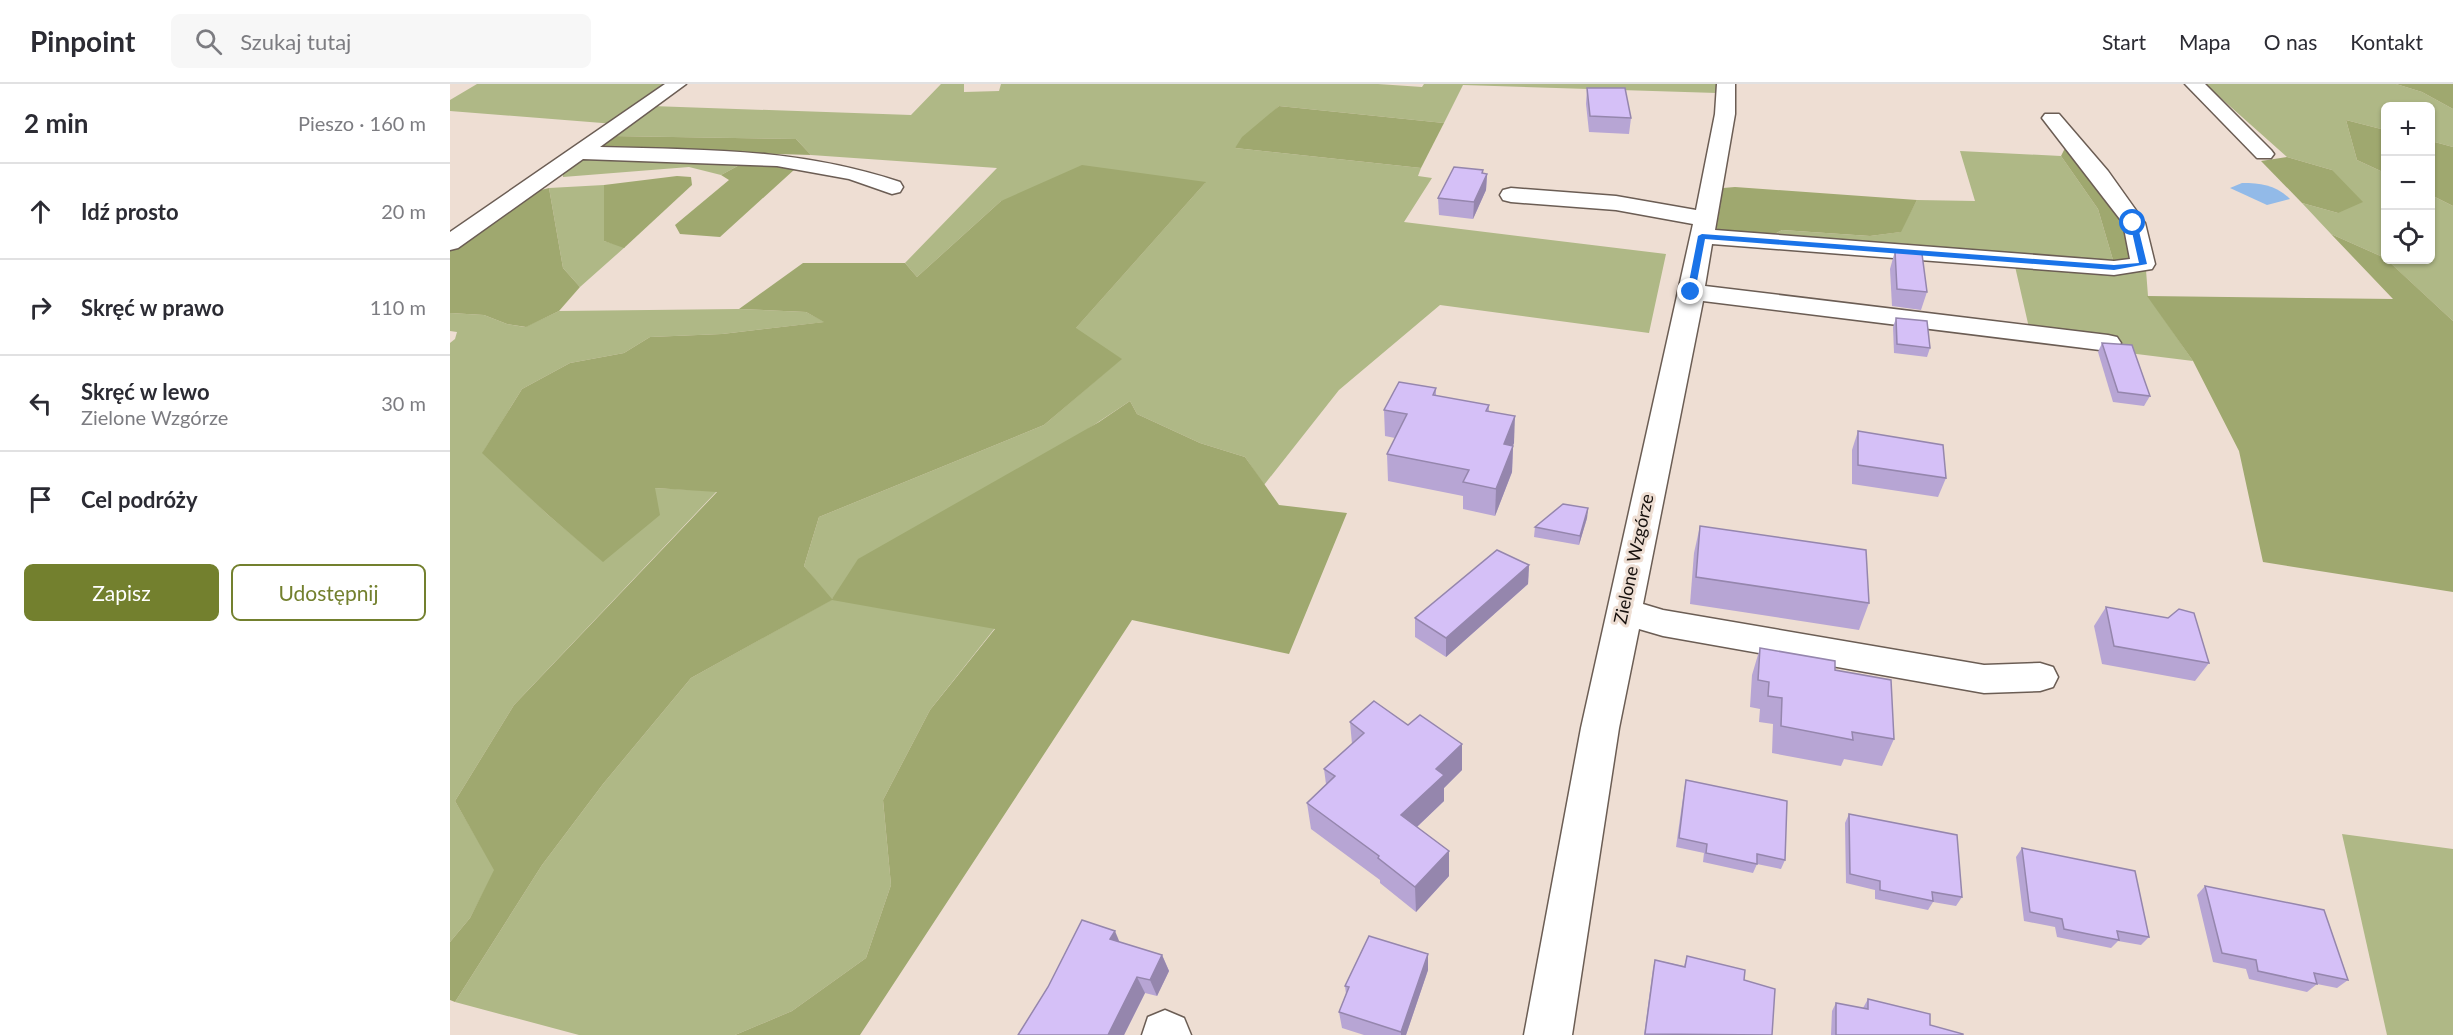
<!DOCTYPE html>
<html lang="pl">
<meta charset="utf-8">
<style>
body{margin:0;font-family:Lato,sans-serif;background:#f7f7f7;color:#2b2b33}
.controls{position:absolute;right:18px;top:18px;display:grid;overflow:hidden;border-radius:9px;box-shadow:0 2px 4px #0004}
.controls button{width:54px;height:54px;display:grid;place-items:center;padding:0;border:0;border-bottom:2px solid #e1e1e2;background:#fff;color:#2b2b33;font:30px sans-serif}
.stop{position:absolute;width:18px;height:18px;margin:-14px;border:4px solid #1a73e8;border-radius:50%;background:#fff}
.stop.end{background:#1a73e8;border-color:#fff;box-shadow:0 2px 6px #0008}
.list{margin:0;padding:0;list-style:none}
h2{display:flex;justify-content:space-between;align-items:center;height:78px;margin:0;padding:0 24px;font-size:26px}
h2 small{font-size:20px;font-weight:400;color:#7c7c81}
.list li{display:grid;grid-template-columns:39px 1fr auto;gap:18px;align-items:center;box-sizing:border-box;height:96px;padding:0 24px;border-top:2px solid #e1e1e2}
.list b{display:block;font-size:22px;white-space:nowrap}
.list p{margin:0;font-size:20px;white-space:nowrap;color:#7c7c81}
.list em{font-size:20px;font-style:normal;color:#7c7c81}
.actions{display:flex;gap:12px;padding:18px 24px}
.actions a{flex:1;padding:14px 0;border:2px solid #73802e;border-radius:9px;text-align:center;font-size:21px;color:#73802e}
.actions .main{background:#73802e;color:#fff}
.icon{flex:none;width:33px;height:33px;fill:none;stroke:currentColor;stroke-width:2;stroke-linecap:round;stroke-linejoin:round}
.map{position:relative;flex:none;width:2003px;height:951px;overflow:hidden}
header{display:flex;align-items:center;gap:36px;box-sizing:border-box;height:84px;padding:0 30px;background:#fff;border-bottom:2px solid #e1e1e2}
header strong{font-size:28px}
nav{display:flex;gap:33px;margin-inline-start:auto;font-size:21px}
.search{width:420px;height:54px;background:#f7f7f7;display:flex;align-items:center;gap:15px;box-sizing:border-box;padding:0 21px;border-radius:9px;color:#7c7c81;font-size:22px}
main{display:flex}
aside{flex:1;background:#fff}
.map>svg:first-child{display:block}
.green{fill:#afb886}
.forest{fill:#9fa86f}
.water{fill:#92bae8}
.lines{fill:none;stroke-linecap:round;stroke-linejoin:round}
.minor-casing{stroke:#6b5d54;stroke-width:3}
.minor{fill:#fff;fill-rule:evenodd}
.wall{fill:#b7a5d4}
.shaded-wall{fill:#9586ad}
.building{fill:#d5c0f7;stroke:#9586ad;stroke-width:1.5}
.route{fill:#1a73e8}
.labels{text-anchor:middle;stroke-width:6;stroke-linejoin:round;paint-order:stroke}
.street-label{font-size:18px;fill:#16100d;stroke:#eeded3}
</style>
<header>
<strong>Pinpoint</strong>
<div class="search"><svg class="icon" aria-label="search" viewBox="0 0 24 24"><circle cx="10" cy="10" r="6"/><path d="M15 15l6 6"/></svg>Szukaj tutaj</div>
<nav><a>Start</a><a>Mapa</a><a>O nas</a><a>Kontakt</a></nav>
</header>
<main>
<aside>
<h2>2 min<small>Pieszo · 160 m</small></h2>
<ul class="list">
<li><svg class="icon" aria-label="ahead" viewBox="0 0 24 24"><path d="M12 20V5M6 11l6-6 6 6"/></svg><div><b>Idź prosto</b></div><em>20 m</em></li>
<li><svg class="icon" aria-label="right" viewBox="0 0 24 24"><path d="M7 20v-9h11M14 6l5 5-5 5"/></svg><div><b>Skręć w prawo</b></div><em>110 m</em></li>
<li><svg class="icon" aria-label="left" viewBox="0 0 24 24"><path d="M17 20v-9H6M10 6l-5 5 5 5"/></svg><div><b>Skręć w lewo</b><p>Zielone Wzgórze</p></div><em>30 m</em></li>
<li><svg class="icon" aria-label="arrive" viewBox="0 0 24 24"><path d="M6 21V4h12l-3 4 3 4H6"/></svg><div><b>Cel podróży</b></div></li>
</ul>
<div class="actions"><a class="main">Zapisz</a><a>Udostępnij</a></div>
</aside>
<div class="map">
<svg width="2003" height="951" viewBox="0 0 2003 951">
<rect width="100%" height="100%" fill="#eeded3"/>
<g class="green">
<polygon points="27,0 217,0 165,40 0,27 0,16"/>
<polygon points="491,0 514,0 514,8 549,7 551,0 928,0 972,3 974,0 1266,0 1267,9 1013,1 994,39 829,22 785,64 971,84 968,92 982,94 954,138 1216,170 1199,249 990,221 889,306 814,401 795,373 750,359 687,330 680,317 382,515 545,544 480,626 433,716 441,801 416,874 342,927 285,951 129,951 5,918 92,781 153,700 241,594 381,516 354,482 369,433 594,341 671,275 625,245 755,99 551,117 467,193 455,179 547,84 361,71 346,55 162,52 202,22 461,31"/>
<polygon points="1755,0 1946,0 1972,8 2003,25 2003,63 1981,57 1980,22 1936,22 1935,46 1896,36 1907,76 1935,89 1935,174 1881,150 1852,119 1888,129 1882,86 1837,73"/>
<polygon points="1510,67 1611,72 1648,125 1663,176 1321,152 1332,146 1420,152 1450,148 1467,116 1525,117"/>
<polygon points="134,73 295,78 271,91 239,83 113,93 113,84"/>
<polygon points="154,101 154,157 175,163 130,203 113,184 99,104"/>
<polygon points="1981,111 2003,122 2003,237 1937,176 1980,176"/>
<polygon points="1564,178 1696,186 1698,212 1743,277 1582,257"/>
<polygon points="289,225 356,228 375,238 272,250 200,253 174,269 120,279 72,305 33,368 97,430 153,477 204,404 267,407 64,621 5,717 45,786 20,834 0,858 0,259 5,255 7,248 0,247 0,229 34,231 57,240 75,243 109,227"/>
<polygon points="1892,750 2003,765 2003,951 1937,951"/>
</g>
<g class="forest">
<polygon points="1946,0 2003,0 2003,25 1972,8"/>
<polygon points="829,22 994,39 971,84 785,64 792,53"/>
<polygon points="1896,36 1935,46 1935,89 1907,76"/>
<polygon points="162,52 346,55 361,71 146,64"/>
<polygon points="1981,57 2003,63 2003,122 1981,111"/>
<polygon points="1617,60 1675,140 1683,175 1663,176 1648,125 1611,72"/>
<polygon points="1837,73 1882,86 1913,118 1888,129 1852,119 1811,77"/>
<polygon points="295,78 345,85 270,153 230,150 225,141 279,96 271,91"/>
<polygon points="632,81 756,98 626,244 672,275 594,341 369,433 354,482 382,515 408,475 649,338 680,317 687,330 750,359 795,373 829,421 897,429 839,570 682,536 410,951 285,951 342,927 416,874 441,801 433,716 480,626 545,545 382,516 241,594 153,700 92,781 5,918 0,916 0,858 20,834 44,786 5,717 64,621 267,408 205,404 210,431 153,478 97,430 32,369 72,305 120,279 174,269 200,253 272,250 374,238 356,228 289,225 353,179 455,179 467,193 551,117"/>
<polygon points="227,92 241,93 242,101 174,164 154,157 154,101"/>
<polygon points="1285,103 1467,116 1451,148 1420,152 1332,146 1321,152 1266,147 1273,104"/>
<polygon points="99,104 113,184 130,203 109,227 76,243 57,240 34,231 0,229 0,165 79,109"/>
<polygon points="1881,150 1935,174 2003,237 2003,508 1813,478 1789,367 1743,277 1697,212 1943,215"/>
</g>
<path class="water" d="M1792 99C1811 99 1826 101 1840 115L1817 121 1780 104Z"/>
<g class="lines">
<g class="minor-casing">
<g id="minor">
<path d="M215 0H236L150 63C256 66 347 64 450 98L453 103 450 108 442 110 399 95 327 82 133 75 8 164 0 166V148Z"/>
<polygon points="1267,0 1285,0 1285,30 1265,146 1664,177 1680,175 1673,139 1592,34 1595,30 1609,30 1658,87 1695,139 1705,180 1702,185 1664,191 1262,160 1255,202 1658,251 1667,253 1671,259 1667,265 1658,267 1253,217 1193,520 1213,526 1534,581 1590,579 1603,583 1608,593 1603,603 1590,607 1534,609 1213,552 1189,545 1169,644 1122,951 1074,951 1131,644 1243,140 1166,126 1061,118 1053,116 1050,111 1053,106 1061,104 1166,112 1246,126 1265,30"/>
<polygon points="1735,0 1755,0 1821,66 1824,70 1821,74 1807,74"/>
<polygon points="715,926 734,934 741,951 692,951 698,933"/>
</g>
</g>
<use href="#minor" class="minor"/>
</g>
<g class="wall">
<polygon points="1137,4 1181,34 1179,50 1139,48 1136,20"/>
<polygon points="1033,89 1037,90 1036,106 1023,135 989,131 988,114"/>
<polygon points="1445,167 1477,208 1471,226 1442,222 1440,185"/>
<polygon points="1446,234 1480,264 1477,273 1444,269 1443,243"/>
<polygon points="1652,259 1700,312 1694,322 1663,318 1648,268"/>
<polygon points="986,304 986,312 1039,321 1039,328 1064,359 1063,361 1062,388 1045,432 1013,425 1013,412 938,397 937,370 945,354 935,352 934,326"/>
<polygon points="1408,347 1496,394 1488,413 1402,400 1402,366"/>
<polygon points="1138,424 1137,434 1129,461 1084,453 1085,443"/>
<polygon points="1250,442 1419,519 1409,546 1240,520 1244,469"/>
<polygon points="1079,481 1078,500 996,573 965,553 965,534"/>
<polygon points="1656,523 1759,579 1745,597 1652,580 1644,542"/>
<polygon points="1310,564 1385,586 1444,655 1432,682 1394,675 1391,682 1322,669 1323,640 1309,638 1310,625 1300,623 1302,591"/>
<polygon points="900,638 958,641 1012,660 1012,686 994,704 994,717 967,743 999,767 999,792 966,828 930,799 930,796 861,745 857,719 876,700 874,685 902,660"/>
<polygon points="1236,696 1335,776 1331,785 1307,780 1303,789 1253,778 1254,769 1226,763 1234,706"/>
<polygon points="1399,730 1512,813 1506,822 1483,818 1478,826 1425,815 1425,806 1396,799 1395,739"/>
<polygon points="1572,764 1699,853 1691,861 1668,857 1661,864 1607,853 1605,843 1574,837 1566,773"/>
<polygon points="1755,802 1898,896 1887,904 1867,900 1857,908 1799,895 1796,885 1763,878 1747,811"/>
<polygon points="670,858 712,871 719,887 707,912 695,909 674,951 568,951"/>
<polygon points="1237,872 1294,896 1322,951 1194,951 1203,884 1205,876 1234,882"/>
<polygon points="978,886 956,951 914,951 892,944 889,928 896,910 895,902"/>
<polygon points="1418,915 1480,941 1513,951 1381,951 1382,927 1386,919 1413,924"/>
</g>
<g class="shaded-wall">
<polygon points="1033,86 1033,98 1037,90 1036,106 1023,135 1024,118"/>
<polygon points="1065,332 1064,359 1053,387 1054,360"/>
<polygon points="1063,362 1062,388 1045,432 1046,405"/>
<polygon points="1138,424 1137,434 1129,461 1130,452"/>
<polygon points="1079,481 1078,500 996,573 996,554"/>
<polygon points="1012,660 1012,686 994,704 994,717 952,757 951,731 986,685"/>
<polygon points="999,767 999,792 966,828 965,803"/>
<polygon points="665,847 672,864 660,855"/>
<polygon points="978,870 978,886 956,951 951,951 951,948"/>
<polygon points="712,871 719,887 707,912 700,896"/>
<polygon points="687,893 695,909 674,951 658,951"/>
</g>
<g class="building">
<polygon points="1137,4 1175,4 1181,34 1140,32"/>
<polygon points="1004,83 1033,86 1032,89 1037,90 1024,118 988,114"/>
<polygon points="1445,167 1472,170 1477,208 1447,205"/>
<polygon points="1446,234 1477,237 1480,264 1447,260"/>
<polygon points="1652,259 1682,261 1700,312 1668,308"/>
<polygon points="949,298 986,304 983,311 1039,321 1036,327 1065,332 1054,360 1063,362 1046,405 1013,398 1019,386 937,370 957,330 934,326"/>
<polygon points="1408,347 1493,361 1496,394 1408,381"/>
<polygon points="1113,420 1138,424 1130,452 1085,443"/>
<polygon points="1250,442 1416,466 1419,519 1246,493"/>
<polygon points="1047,466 1079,481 996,554 965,534"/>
<polygon points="1656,523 1718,534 1729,525 1744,529 1759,579 1664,562"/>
<polygon points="1310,564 1385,577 1385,586 1441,596 1444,655 1402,648 1403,656 1331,642 1332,614 1318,612 1319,598 1308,596"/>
<polygon points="924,617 958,641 970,631 1012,660 986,685 994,691 951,731 999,767 965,803 928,774 929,772 857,719 885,692 874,685 914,649 900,638"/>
<polygon points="1236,696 1337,717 1335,776 1307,770 1307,780 1256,769 1257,760 1229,754"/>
<polygon points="1399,730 1507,751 1512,813 1482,808 1483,817 1430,806 1430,797 1400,790"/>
<polygon points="1572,764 1685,787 1699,853 1667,847 1669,856 1643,851 1614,845 1612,835 1580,828"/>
<polygon points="1755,802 1874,826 1898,896 1864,889 1867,900 1808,887 1806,876 1772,869"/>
<polygon points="632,836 665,847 660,855 712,871 700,896 687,893 658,951 568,951 598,903"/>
<polygon points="919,852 978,870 951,948 889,928 899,903 895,902"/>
<polygon points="1237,872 1295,886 1294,896 1325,905 1322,951 1195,950 1205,876 1235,883"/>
<polygon points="1418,915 1480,930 1480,941 1513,950 1513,951 1386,951 1386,919 1418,925"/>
</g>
<polygon class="route" points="1683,137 1687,139 1697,180 1664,186 1255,155 1245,208 1241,210 1237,208 1248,152 1252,150 1664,181 1689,179 1680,139"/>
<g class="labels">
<g class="street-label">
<text transform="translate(1184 475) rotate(-78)" y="6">Zielone Wzgórze</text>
</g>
</g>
</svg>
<div class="controls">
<button>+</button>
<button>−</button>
<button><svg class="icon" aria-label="locate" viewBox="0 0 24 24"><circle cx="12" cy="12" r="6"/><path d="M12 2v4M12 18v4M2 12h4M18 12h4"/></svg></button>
</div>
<div class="stop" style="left:1683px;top:139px"></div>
<div class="stop end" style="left:1241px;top:208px"></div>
</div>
</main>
